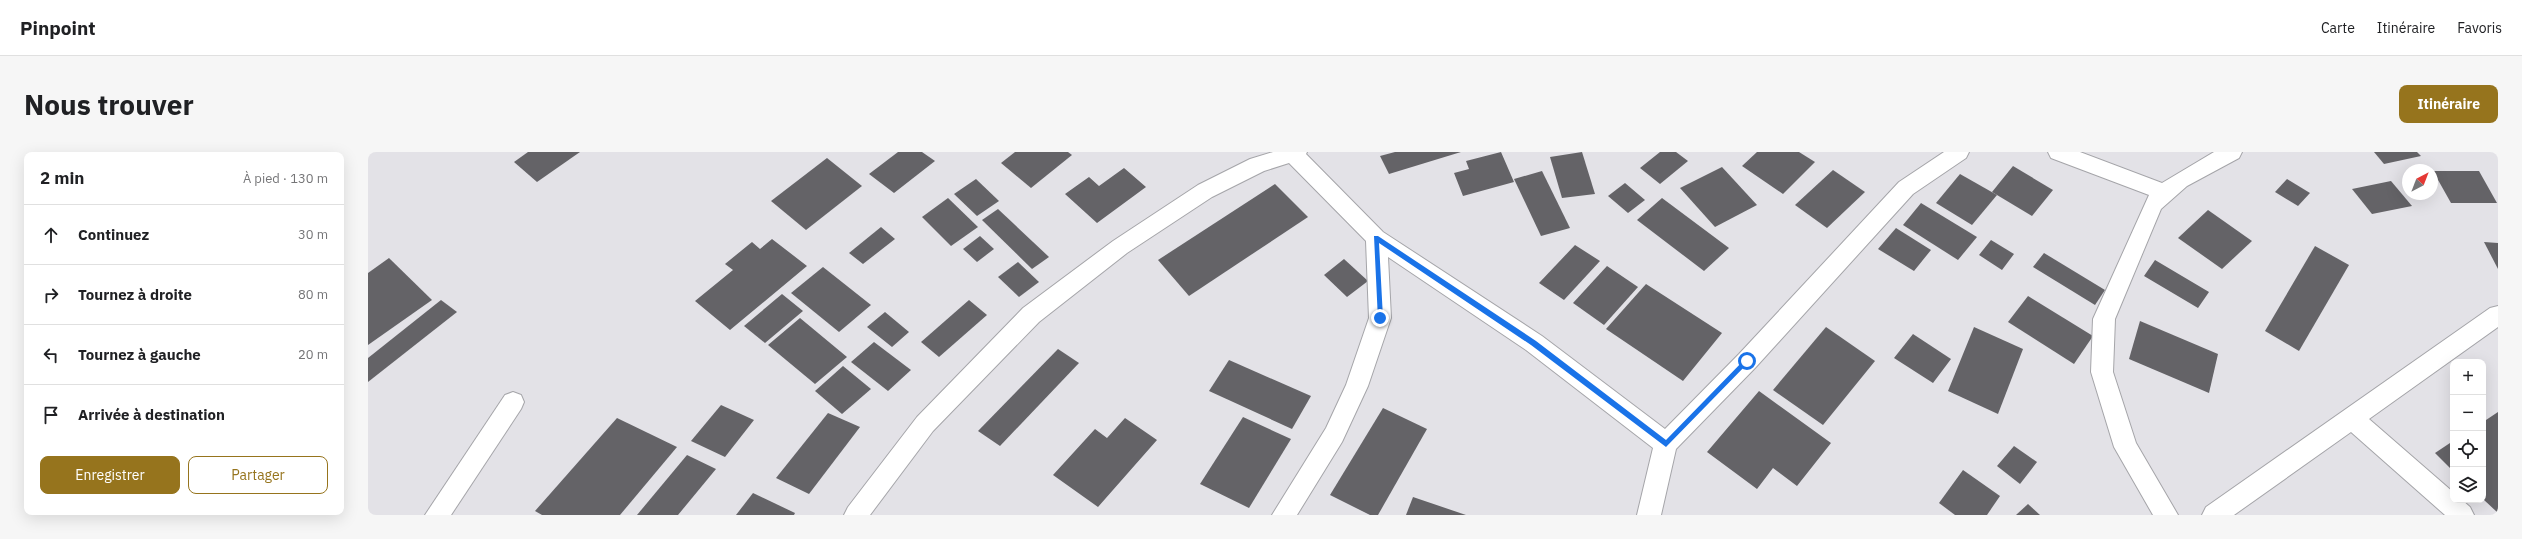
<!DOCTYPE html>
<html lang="fr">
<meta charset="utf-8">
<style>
body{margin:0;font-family:"IBM Plex Sans",sans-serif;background:#f6f6f6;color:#202124}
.controls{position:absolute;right:12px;bottom:12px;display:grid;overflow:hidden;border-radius:8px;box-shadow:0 4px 16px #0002}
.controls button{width:36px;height:36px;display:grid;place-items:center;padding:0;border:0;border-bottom:1px solid #e0e0e0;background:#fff;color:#202124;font:20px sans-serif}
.compass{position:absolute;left:2034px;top:12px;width:36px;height:36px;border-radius:50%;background:#fff;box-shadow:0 4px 16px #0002;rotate:42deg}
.stop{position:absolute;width:12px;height:12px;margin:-9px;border:3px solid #1a73e8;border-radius:50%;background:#fff}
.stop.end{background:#1a73e8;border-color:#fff;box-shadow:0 1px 4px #0008}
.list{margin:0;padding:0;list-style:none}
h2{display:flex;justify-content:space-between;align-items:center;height:52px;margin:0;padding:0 16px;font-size:17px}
h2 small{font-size:13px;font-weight:400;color:#757577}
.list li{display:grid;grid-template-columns:26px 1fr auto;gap:12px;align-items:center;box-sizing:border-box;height:60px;padding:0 16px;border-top:1px solid #e0e0e0}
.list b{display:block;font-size:15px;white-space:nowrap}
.list em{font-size:13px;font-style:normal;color:#757577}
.actions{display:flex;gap:8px;padding:12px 16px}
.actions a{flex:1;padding:9px 0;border:1px solid #96741d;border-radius:8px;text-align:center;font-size:14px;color:#96741d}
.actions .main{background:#96741d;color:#fff}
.icon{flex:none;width:22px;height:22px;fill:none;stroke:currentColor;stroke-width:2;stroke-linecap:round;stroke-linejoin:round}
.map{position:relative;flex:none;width:2130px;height:363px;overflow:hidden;border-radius:8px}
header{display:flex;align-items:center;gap:24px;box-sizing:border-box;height:56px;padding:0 20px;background:#fff;border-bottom:1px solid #e0e0e0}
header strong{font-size:19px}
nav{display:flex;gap:22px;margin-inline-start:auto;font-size:14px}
.intro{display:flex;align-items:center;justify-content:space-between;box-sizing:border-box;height:96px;padding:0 24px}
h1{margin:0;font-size:28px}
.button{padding:10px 18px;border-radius:8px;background:#96741d;color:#fff;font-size:14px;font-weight:700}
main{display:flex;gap:24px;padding:0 24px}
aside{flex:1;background:#fff;border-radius:8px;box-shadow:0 4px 16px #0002}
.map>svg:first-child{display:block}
.building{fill:#646367}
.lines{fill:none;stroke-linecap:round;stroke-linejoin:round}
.street-casing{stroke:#a5a5a9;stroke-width:2}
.street{fill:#fff;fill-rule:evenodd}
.route{fill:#1a73e8}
</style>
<header>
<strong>Pinpoint</strong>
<nav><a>Carte</a><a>Itinéraire</a><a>Favoris</a></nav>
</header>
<div class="intro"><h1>Nous trouver</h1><a class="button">Itinéraire</a></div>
<main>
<aside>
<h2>2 min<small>À pied · 130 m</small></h2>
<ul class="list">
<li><svg class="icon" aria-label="ahead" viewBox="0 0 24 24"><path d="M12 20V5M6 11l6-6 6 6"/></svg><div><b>Continuez</b></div><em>30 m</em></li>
<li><svg class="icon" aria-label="right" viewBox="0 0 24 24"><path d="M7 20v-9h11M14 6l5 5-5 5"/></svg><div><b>Tournez à droite</b></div><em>80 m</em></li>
<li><svg class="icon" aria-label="left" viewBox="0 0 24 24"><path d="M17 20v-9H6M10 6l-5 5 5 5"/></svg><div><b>Tournez à gauche</b></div><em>20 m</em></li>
<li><svg class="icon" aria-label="arrive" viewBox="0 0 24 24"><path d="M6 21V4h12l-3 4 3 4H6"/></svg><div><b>Arrivée à destination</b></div></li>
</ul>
<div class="actions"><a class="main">Enregistrer</a><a>Partager</a></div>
</aside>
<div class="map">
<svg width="2130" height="363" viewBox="0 0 2130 363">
<rect width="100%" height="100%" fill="#e3e2e7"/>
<g class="building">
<polygon points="160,0 212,0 169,30 146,10"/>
<polygon points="530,0 554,0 567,9 526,41 501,22"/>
<polygon points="647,0 700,0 704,3 663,36 633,11"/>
<polygon points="1027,0 1093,0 1021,22 1012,4"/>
<polygon points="1133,0 1146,30 1095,44 1086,21 1101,17 1098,9"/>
<polygon points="1214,0 1227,42 1194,46 1182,5"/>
<polygon points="1292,0 1308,0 1320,9 1292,32 1272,16"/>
<polygon points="1389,0 1431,0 1447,10 1415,42 1374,14"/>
<polygon points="2006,0 2049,0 2053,4 2016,12"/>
<polygon points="459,6 494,34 438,78 403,49"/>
<polygon points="1645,14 1685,38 1664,64 1624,40"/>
<polygon points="1354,15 1389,53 1347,75 1312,36"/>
<polygon points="756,16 778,35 729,71 697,42 721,25 731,34"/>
<polygon points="1465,18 1497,40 1459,76 1427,53"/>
<polygon points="1174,19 1202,76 1173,84 1146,27"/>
<polygon points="2065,19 2111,19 2129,51 2083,51"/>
<polygon points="1592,22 1629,43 1604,73 1568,51"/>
<polygon points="608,27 631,49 609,64 586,42"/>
<polygon points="1919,27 1942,41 1930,54 1907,40"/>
<polygon points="2023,29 2044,54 2004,62 1984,37"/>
<polygon points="1257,31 1277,48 1260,61 1240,44"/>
<polygon points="907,32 940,65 821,144 790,108"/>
<polygon points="580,46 610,75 583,94 554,65"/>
<polygon points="1294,46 1361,96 1336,119 1269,68"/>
<polygon points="1553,51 1609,85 1590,108 1535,73"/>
<polygon points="630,57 681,105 664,117 614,68"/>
<polygon points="1840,58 1884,89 1854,117 1810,86"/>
<polygon points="513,75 527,87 495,112 481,101"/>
<polygon points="1528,76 1563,98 1546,119 1510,97"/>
<polygon points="612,84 626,97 609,110 595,97"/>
<polygon points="404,87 439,114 362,178 327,149 365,118 357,112 384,90 392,97"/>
<polygon points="1623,88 1646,102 1634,118 1611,103"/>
<polygon points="2116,90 2130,91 2130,117"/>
<polygon points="1207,93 1232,109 1196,148 1171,131"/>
<polygon points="1947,94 1981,113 1931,199 1897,179"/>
<polygon points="1676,101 1737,138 1727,153 1665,115"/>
<polygon points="21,106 64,148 0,193 0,121"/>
<polygon points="976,107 1000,129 979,145 956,123"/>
<polygon points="1787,108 1841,140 1830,156 1776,124"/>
<polygon points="650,110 671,130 651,145 630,125"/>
<polygon points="1239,114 1270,135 1236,173 1205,151"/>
<polygon points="455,115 503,153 471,180 423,141"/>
<polygon points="1278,132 1354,181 1315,229 1238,177"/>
<polygon points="414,142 435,159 397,191 376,174"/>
<polygon points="1660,144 1725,184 1706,212 1640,170"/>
<polygon points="73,148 89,160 0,230 0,206"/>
<polygon points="601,148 619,163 571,205 553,190"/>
<polygon points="517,160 541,180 524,195 499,175"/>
<polygon points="432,166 479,205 447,232 400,193"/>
<polygon points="1772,169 1850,202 1841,241 1761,207"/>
<polygon points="1458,175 1507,209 1455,273 1405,238"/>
<polygon points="1606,175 1655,197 1630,262 1580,239"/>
<polygon points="1545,182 1583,207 1565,231 1526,206"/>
<polygon points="506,190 543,218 520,239 483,210"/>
<polygon points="690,197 711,211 632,294 610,279"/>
<polygon points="861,208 943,244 924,277 841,239"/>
<polygon points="475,214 503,237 474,262 447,239"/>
<polygon points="1391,239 1463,291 1429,334 1405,316 1389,337 1339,300"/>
<polygon points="353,253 386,268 357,305 323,289"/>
<polygon points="1015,256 1059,277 1010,363 1002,363 962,343"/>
<polygon points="2130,260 2130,361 2115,347 2115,270"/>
<polygon points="460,261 492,275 441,342 408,326"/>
<polygon points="875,265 923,287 881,356 832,332"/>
<polygon points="249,266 309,295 252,363 174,363 167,359"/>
<polygon points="757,266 789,288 730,355 685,323 727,277 739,286"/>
<polygon points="2085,289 2085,319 2067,301"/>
<polygon points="1646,294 1669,310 1652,332 1629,314"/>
<polygon points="319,303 348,317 310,363 269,363"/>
<polygon points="1595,318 1632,344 1619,363 1587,363 1571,351"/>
<polygon points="385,341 427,361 426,363 368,363"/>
<polygon points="1045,345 1098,363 1038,363"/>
<polygon points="1660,352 1672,363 1648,363"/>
</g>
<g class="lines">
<g class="street-casing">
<g id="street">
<polygon points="905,0 939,0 938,2 1015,80 1174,184 1297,277 1371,202 1531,30 1576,0 1601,0 1598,6 1545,42 1387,216 1308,297 1293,363 1269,363 1285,296 1158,198 1020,105 1023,166 1000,234 974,290 929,363 904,363 958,276 978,233 1001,166 998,89 921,11 896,19 844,45 759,101 671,170 565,279 502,363 476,363 480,355 549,265 655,156 745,89 830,33 882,7"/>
<polygon points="1680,0 1712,0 1794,31 1846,0 1874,0 1871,6 1819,34 1793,57 1747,167 1745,220 1768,291 1810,363 1785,363 1746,295 1723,220 1725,167 1781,43 1683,6"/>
<polygon points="2130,154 2130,175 2001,267 2085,340 2085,348 2094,348 2102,355 2106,363 2077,363 1983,280 1866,363 1834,363 1838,355 2122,156"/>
<polygon points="145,240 153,243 156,250 153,257 83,363 57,363 137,243"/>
</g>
</g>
<use href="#street" class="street"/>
</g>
<polygon class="route" points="1006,84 1010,84 1168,189 1298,288 1377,207 1382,209 1298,295 1163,193 1011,91 1015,166 1010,168"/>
</svg>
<div class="controls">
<button>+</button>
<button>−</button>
<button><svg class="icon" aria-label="locate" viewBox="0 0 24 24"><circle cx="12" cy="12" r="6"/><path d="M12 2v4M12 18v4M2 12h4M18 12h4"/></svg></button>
<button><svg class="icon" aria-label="layers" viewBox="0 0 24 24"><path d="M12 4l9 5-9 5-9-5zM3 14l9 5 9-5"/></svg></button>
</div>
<svg class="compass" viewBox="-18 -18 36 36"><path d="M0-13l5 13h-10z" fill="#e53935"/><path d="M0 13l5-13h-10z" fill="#757577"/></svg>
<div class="stop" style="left:1379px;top:209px"></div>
<div class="stop end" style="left:1012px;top:166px"></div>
</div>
</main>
